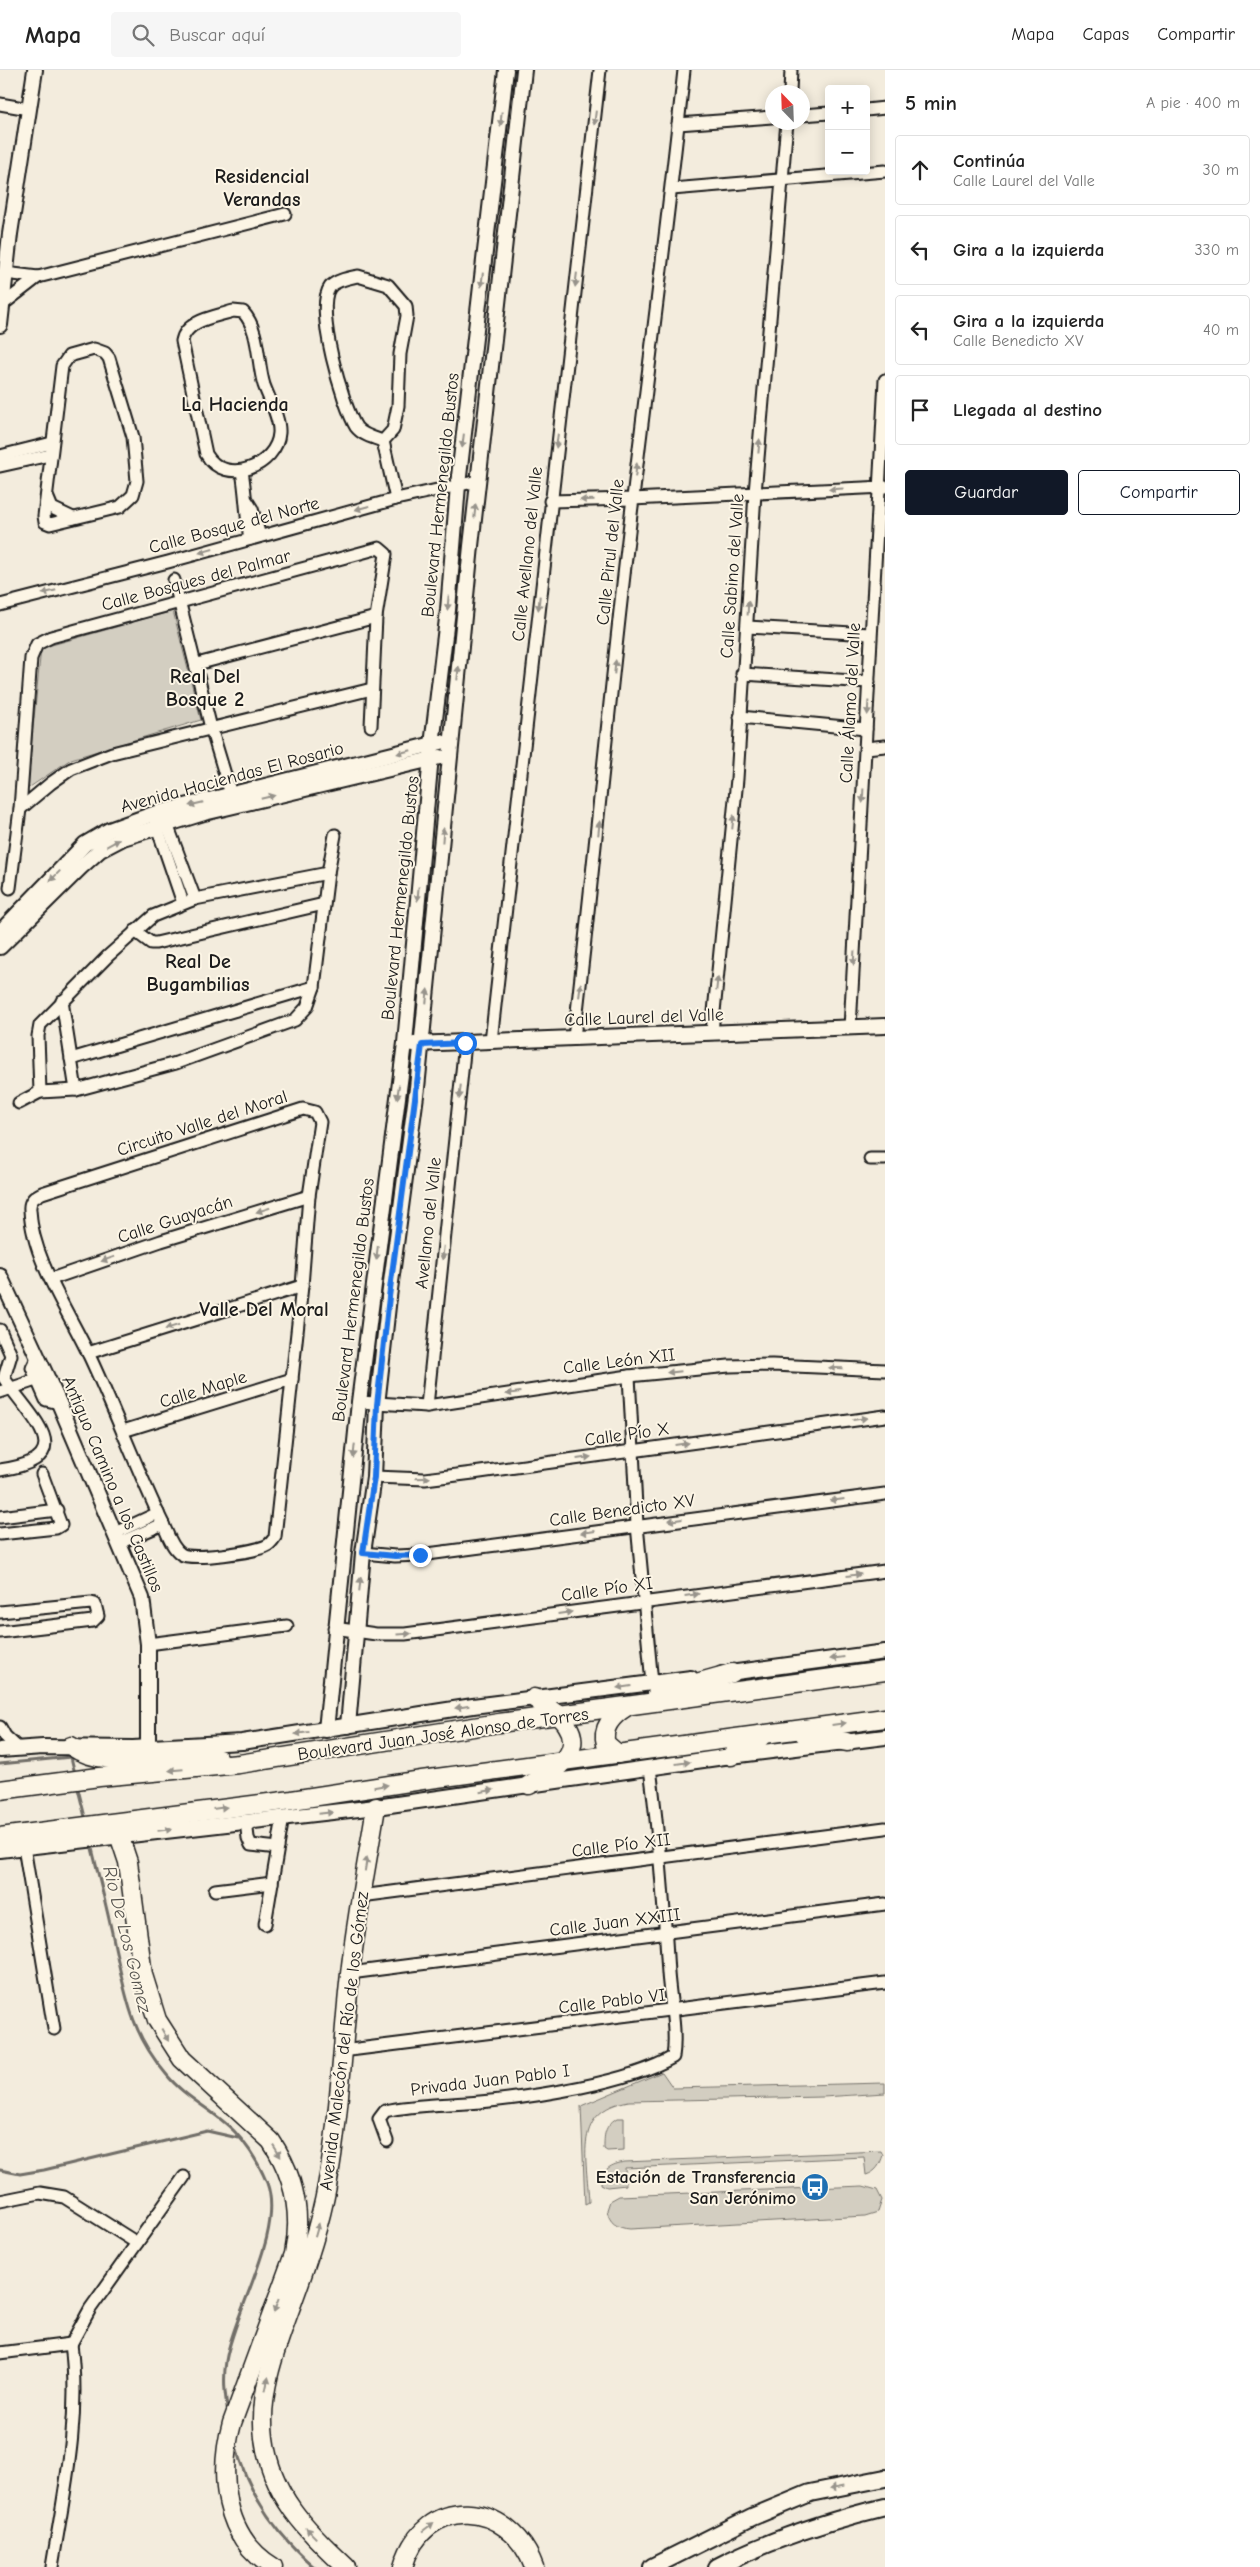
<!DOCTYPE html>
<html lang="es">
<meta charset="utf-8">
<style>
body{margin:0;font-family:"Comic Neue",sans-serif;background:#f6f6f6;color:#222}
.controls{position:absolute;right:15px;top:15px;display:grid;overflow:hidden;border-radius:5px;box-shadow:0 2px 12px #0003}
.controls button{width:45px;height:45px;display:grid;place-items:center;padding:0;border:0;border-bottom:1px solid #e0e0e0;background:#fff;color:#222;font:25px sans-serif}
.compass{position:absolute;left:765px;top:15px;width:45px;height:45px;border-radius:50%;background:#fff;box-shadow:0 2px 12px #0003;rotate:337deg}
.stop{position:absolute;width:15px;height:15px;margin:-11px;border:4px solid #1a73e8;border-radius:50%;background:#fff}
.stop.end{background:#1a73e8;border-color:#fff;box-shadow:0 1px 5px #0008}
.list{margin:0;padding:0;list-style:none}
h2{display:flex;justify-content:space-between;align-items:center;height:65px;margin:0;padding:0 20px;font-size:21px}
h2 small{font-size:16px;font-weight:400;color:#767676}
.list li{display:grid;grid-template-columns:32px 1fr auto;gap:15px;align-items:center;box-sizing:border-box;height:70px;margin:0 10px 10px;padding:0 10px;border:1px solid #e0e0e0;border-radius:5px}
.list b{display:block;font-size:19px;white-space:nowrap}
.list p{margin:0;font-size:16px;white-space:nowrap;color:#767676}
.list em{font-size:16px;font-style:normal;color:#767676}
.actions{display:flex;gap:10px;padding:15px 20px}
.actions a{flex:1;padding:11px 0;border:1px solid #111827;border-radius:5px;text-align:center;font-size:18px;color:#111827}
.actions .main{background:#111827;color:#fff}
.icon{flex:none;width:28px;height:28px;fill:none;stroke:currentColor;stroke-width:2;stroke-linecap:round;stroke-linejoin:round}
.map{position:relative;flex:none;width:885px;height:2497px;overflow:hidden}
header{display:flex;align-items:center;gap:30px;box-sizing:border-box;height:70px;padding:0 25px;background:#fff;border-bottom:1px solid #e0e0e0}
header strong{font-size:24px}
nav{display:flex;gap:28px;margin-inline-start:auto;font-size:18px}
.search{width:350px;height:45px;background:#f6f6f6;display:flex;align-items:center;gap:12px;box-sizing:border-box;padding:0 18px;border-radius:5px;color:#767676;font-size:19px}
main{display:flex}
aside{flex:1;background:#fff}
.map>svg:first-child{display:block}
.green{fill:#d3cec1;stroke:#78756e}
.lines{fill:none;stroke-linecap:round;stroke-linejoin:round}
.stream{stroke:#716e68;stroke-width:3}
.minor-casing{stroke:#1c1c1c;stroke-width:15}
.tertiary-casing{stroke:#1c1c1c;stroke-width:18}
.secondary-casing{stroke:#1c1c1c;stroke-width:20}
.primary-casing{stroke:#1c1c1c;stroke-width:21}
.minor{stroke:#fcf5e5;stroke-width:11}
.tertiary{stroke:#fcf5e5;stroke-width:14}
.secondary{stroke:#fcf5e5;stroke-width:16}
.primary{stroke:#fcf5e5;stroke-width:18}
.oneway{fill:#97938b}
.route{stroke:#1a73e8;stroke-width:6}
.labels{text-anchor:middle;stroke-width:4;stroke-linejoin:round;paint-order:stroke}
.street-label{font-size:18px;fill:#1c1c1c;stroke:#fcf5e5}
.poi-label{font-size:18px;font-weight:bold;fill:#1c1c1c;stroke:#fcf5e5;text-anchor:end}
.water-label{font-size:19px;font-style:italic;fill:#55534f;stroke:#fcf5e5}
.quarter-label{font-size:20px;font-weight:bold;fill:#1c1c1c;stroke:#fcf5e5}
</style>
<header>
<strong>Mapa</strong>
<div class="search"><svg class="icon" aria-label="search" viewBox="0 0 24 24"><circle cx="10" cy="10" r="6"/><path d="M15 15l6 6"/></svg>Buscar aquí</div>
<nav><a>Mapa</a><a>Capas</a><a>Compartir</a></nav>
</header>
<main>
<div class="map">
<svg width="885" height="2497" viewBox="0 0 885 2497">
<rect width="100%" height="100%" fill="#f3ecdd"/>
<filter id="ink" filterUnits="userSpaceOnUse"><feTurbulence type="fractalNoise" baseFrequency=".02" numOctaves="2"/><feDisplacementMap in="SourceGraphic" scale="10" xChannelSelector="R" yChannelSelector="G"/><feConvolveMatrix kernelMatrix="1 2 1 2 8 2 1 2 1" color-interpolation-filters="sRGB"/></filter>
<g filter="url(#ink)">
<g class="green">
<polygon points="173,541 201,650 71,689 27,719 41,578"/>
<path d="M662 2002 673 2018 885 2013V2023L823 2027 629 2031C572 2041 587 2088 589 2132L585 2134 581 2036Z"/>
<path d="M617 2048H624V2080L607 2081 604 2079C604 2065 604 2056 617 2048Z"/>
<path d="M881 2081 883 2085C880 2095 876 2102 866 2105L864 2087 625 2098 626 2115 607 2117 601 2114C601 2099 612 2094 625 2092Z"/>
<path d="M863 2116 877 2120 882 2130 878 2142 865 2146 630 2159C617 2158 609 2153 607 2140L610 2131 619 2126Z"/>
</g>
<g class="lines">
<g class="stream">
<polyline points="0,1694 71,1687 75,1704"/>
<polyline points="77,1715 86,1751"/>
<path d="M91 1774C99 1808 108 1842 115 1877 126 1927 131 1963 166 2004 185 2028 215 2041 235 2062 248 2076 260 2096 267 2113 285 2162 234 2241 226 2291 223 2310 225 2325 228 2343"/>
<polyline points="0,2100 20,2104 44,2100 207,2061 238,2068"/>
<path d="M235 2374C248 2424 275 2463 314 2497"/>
</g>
<g class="minor-casing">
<g id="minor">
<polyline points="790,22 791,0"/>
<polyline points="0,34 29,39"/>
<polyline points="866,40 885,38"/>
<polyline points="802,45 829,43"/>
<polyline points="678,54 772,47"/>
<polyline points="672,119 885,101"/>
<polyline points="5,203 38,207 285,144"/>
<path d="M358 206 388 215 406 236 407 246 400 284 398 336 393 360 383 371C374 368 362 365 356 357 343 336 314 238 330 217 336 210 349 208 358 206Z"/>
<polyline points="2,235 38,207"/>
<path d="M233 241 243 242C260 260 257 293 264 315 269 329 280 348 279 363 277 395 226 418 206 384L182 271C186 250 215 247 233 241Z"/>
<polygon points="94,279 105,283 109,288 133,367 137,411 133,425 120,437 50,454 45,452 44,446 62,296 69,286"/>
<polyline points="383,371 396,429"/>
<polyline points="0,386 52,373"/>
<polyline points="0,396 50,385"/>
<path d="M242 401C246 424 246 446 250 469"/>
<polyline points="47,426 52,438 73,448"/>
<polyline points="247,431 252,439 260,466"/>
<polyline points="550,431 632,429 885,417"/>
<polyline points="174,510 211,658 233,731"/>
<polyline points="0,535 168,492 396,429 478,411"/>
<polyline points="747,557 870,564"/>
<polyline points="197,594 376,547"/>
<polyline points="742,604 869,612"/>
<polyline points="740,647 866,659"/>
<polyline points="866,678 885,676"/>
<polyline points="20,739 51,713 71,699 112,683 372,619"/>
<polyline points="164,746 195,829"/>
<polyline points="155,751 183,833"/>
<polygon points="328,803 314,917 307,937 295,950 176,993 76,1020 40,1022 38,966 40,955 108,886 153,846 195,829"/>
<polyline points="328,803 335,765"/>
<polyline points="10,818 20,739 31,588 37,574 51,567 379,478 386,484 376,547 371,656"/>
<polyline points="135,861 151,873 156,873 324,834"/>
<polyline points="62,931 76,1020"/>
<polyline points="850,958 885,310"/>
<polyline points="712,962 737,709 755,423 787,52"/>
<path d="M574 968C595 788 611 608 633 428 650 285 669 143 684 0"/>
<polyline points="491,971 600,0"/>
<polyline points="71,989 314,917"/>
<polyline points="19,1033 40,1022"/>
<path d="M303 1039 315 1042 320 1052 309 1126 302 1216 275 1467C273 1470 271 1473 268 1475 256 1482 191 1491 181 1484 172 1478 167 1463 163 1454 136 1398 115 1340 88 1283 68 1241 32 1188 30 1140 29 1131 34 1127 42 1123Z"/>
<polyline points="870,1089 885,1089"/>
<polyline points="51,1209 161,1171 309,1126"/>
<path d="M0 1260 11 1285 4 1308C29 1347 84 1388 0 1400"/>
<polyline points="88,1283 302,1216"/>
<polyline points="38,1286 32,1298 46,1330 59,1333"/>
<polyline points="629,1306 637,1455 652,1613"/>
<polyline points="0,1322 36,1310"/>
<polyline points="359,1332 427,1336 629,1306 729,1296 772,1295 885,1300"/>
<polyline points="427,1336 465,973"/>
<polyline points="123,1361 292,1309"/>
<polyline points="374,1407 425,1409 473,1403 885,1346"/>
<polyline points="0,1447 57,1440"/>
<polyline points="115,1463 158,1443"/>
<polyline points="0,1464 56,1458 61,1455 42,1404"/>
<polyline points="119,1473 163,1454"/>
<polyline points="363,1483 395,1486 420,1485 885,1424"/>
<polyline points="0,1542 91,1533 95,1534 98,1546 93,1551 0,1562"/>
<polyline points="334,1558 376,1564 405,1564 885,1501"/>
<polyline points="148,1574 287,1556"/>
<polyline points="0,1657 5,1666 18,1678"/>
<polyline points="246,1751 248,1768 251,1775 278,1778"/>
<polyline points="24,1777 54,1959"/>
<polyline points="215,1820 272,1813"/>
<polyline points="361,1826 885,1758"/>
<polyline points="265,1854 283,1747"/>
<polyline points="350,1903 885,1834"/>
<polyline points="342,1981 885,1913"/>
<path d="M387 2071 379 2049 385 2041C415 2034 449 2035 480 2032 533 2027 628 2013 673 1987 677 1960 670 1931 668 1903 664 1834 659 1767 650 1698"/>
<polyline points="0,2131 40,2123 64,2127 137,2173"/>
<polyline points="71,2274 90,2239 184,2107"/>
<polyline points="0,2283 71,2274"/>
<path d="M52 2497C64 2423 81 2348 71 2274"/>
</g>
</g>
<g class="tertiary-casing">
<g id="tertiary">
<polyline points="0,255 10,164 35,0"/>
<polyline points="0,862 85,774 109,760 153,744 441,672"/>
<polyline points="0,877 81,797 100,780 123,768 204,743 440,687"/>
<polyline points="414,974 885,956"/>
<polyline points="0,1206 59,1333 142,1528 148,1574 148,1677"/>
<polyline points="722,1604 885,1582"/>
<polyline points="348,1656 363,1483 374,1407 377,1335 389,1227 417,1018 471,476 524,0"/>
<polyline points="326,1660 359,1332 405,973 432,675 448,540 458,415 506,0"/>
<polyline points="0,1680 43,1677 133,1678 242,1672 473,1636 691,1608"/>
<polyline points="0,1780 376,1737 731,1686 885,1667"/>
</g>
</g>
<g class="secondary-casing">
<g id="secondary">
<polyline points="652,2497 752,2447 810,2423 885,2408"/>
<path d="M717 2497C771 2469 827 2451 885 2437"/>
</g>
</g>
<g class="primary-casing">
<g id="primary">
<polyline points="657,1624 732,1603"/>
<polyline points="804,1664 847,1672"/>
<path d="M71 1676C103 1699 149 1685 185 1685 196 1685 208 1687 219 1689"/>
<path d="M618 1684 606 1674C601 1658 613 1645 626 1637"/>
<polyline points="731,1686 760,1668"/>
<path d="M529 1715C550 1705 586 1683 567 1655 560 1644 545 1636 534 1628"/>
<polyline points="0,1720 99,1707 239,1694 499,1653 885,1601"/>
<path d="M119 1765 128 1792 143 1905 157 1950 182 1989 271 2071C294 2105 302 2144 294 2184L232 2353C218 2404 223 2467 273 2497"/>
<polyline points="0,1767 292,1730 422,1710 885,1648"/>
<path d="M346 2497C306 2460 271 2425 264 2368 258 2320 278 2273 294 2228 307 2192 320 2155 327 2116 340 2047 342 1975 350 1904 356 1849 367 1793 376 1737"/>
<path d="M403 2497C424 2423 509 2429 534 2497"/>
</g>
</g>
<use href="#minor" class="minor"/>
<use href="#tertiary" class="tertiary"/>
<use href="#secondary" class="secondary"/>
<use href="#primary" class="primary"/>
</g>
<defs><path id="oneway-solid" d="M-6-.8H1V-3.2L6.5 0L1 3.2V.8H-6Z" transform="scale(1.25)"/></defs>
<g class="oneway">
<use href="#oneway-solid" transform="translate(595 48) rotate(97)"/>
<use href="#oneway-solid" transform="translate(501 49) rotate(95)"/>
<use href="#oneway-solid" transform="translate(482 210) rotate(97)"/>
<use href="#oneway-solid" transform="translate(576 210) rotate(97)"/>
<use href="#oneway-solid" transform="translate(463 371) rotate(97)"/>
<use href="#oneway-solid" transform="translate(557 371) rotate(97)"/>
<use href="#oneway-solid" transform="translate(759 376) rotate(-85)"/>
<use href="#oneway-solid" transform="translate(636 400) rotate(-83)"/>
<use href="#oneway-solid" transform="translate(836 419) rotate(177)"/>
<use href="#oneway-solid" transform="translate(587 430) rotate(179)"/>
<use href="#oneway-solid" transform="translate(362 438) rotate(165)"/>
<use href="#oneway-solid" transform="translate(475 441) rotate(-84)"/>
<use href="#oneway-solid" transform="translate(206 481) rotate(164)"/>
<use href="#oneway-solid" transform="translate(49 522) rotate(166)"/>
<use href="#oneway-solid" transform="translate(448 533) rotate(95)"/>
<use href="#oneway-solid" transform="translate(539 533) rotate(96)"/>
<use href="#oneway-solid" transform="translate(748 538) rotate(-87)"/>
<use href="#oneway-solid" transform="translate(615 597) rotate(-84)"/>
<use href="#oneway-solid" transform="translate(458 603) rotate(-84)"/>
<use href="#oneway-solid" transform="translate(868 638) rotate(93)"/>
<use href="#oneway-solid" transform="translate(404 682) rotate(166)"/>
<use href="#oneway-solid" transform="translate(863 726) rotate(93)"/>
<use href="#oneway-solid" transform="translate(268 727) rotate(-14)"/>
<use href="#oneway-solid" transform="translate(196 734) rotate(166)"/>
<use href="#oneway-solid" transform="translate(733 752) rotate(-84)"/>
<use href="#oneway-solid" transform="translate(599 758) rotate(-84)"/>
<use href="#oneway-solid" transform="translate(443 765) rotate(-85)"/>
<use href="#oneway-solid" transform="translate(113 773) rotate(-28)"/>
<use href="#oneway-solid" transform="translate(55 806) rotate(134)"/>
<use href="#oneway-solid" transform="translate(418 824) rotate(95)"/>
<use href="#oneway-solid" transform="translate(854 888) rotate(93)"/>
<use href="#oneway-solid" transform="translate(717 914) rotate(-84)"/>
<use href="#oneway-solid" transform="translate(580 920) rotate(-83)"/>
<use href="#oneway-solid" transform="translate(427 926) rotate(-84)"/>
<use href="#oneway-solid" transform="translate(398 1022) rotate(98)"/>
<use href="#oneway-solid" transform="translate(460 1022) rotate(96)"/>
<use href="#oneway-solid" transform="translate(263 1140) rotate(163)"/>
<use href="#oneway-solid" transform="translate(377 1183) rotate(97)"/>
<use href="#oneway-solid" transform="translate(443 1183) rotate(96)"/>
<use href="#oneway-solid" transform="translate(108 1189) rotate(161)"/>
<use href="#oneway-solid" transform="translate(172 1257) rotate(163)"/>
<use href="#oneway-solid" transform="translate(836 1298) rotate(-178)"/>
<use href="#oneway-solid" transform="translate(674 1302) rotate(174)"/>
<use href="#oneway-solid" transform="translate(513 1323) rotate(172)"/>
<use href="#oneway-solid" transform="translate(860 1349) rotate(-8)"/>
<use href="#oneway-solid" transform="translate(682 1374) rotate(-8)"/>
<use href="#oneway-solid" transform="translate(354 1381) rotate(96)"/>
<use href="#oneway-solid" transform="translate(584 1388) rotate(-8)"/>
<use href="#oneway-solid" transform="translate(423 1408) rotate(-2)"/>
<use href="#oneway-solid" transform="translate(837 1430) rotate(173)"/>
<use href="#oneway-solid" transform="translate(675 1450) rotate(173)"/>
<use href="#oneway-solid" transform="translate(588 1462) rotate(172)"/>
<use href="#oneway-solid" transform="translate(854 1505) rotate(-7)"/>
<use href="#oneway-solid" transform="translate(360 1514) rotate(-84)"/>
<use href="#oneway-solid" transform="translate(692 1525) rotate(-8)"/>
<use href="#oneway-solid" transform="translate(565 1543) rotate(-8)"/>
<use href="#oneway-solid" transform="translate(404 1564) rotate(-3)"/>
<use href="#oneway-solid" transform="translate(837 1588) rotate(172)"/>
<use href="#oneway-solid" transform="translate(624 1617) rotate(173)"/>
<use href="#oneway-solid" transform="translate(462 1637) rotate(171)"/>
<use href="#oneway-solid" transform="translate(839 1654) rotate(-8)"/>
<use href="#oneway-solid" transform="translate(302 1663) rotate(172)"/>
<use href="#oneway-solid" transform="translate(683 1693) rotate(-8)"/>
<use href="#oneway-solid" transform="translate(176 1700) rotate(175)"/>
<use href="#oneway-solid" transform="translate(381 1716) rotate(-9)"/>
<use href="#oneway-solid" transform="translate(487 1721) rotate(-9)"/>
<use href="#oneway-solid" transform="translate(220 1738) rotate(-7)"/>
<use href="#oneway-solid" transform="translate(326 1743) rotate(-6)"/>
<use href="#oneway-solid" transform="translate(165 1760) rotate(-6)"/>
<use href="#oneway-solid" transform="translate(366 1794) rotate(-81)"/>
<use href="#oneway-solid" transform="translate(165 1965) rotate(61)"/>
<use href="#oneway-solid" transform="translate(277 2081) rotate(58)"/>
<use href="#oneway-solid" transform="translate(317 2160) rotate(-74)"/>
<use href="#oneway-solid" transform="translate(276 2236) rotate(111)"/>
<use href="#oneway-solid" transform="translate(267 2314) rotate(-78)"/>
<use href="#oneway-solid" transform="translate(837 2417) rotate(169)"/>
<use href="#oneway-solid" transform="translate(428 2457) rotate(-37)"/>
<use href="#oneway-solid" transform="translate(311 2463) rotate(-134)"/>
</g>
</g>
<g class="lines" filter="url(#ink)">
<polyline class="route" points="420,1485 395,1486 363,1483 374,1407 377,1335 389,1227 422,975 465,973"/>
</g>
<defs>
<g id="bus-disc" transform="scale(1.4375)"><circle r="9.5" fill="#1f6fb2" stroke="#fcf5e5"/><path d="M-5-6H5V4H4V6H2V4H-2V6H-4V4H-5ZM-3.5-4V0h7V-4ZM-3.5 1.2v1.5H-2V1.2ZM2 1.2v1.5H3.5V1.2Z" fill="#fff"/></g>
</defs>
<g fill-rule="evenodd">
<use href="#bus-disc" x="815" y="2117"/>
</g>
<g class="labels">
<g class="street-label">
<text transform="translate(440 425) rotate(-84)" y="6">Boulevard Hermenegildo Bustos</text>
<text transform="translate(234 455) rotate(-15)" y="6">Calle Bosque del Norte</text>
<text transform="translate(610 482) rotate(-84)" y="6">Calle Pirul del Valle</text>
<text transform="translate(527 484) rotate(-84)" y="6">Calle Avellano del Valle</text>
<text transform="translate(732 506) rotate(-86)" y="6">Calle Sabino del Valle</text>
<text transform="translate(196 510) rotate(-15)" y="6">Calle Bosques del Palmar</text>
<text transform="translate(850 633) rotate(-87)" y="6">Calle Álamo del Valle</text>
<text transform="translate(232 707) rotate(-15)" y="6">Avenida Haciendas El Rosario</text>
<text transform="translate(400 828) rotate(-84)" y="6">Boulevard Hermenegildo Bustos</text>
<text transform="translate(644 947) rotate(-2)" y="6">Calle Laurel del Valle</text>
<text transform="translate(202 1053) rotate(-18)" y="6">Circuito Valle del Moral</text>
<text transform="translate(175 1149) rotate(-18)" y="6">Calle Guayacán</text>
<text transform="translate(428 1153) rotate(-84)" y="6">Avellano del Valle</text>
<text transform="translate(353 1230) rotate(-83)" y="6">Boulevard Hermenegildo Bustos</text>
<text transform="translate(619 1291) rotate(-7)" y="6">Calle León XII</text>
<text transform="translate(203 1319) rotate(-17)" y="6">Calle Maple</text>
<text transform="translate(627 1364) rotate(-8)" y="6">Calle Pío X</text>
<text transform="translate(113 1414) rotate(67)" y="6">Antiguo Camino a los Castillos</text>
<text transform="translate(622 1440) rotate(-8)" y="6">Calle Benedicto XV</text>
<text transform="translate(607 1519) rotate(-8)" y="6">Calle Pío XI</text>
<text transform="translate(443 1664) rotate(-8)" y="6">Boulevard Juan José Alonso de Torres</text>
<text transform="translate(621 1775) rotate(-7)" y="6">Calle Pío XII</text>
<text transform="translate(615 1852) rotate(-7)" y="6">Calle Juan XXIII</text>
<text transform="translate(612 1931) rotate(-7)" y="6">Calle Pablo VI</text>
<text transform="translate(344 1971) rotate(-83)" y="6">Avenida Malecón del Río de los Gómez</text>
<text transform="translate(490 2010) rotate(-7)" y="6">Privada Juan Pablo I</text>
</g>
<g class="poi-label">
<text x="796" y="2113">Estación de Transferencia<tspan x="796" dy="21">San Jerónimo</tspan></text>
</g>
<g class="water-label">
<text transform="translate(128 1869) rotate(76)" y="7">Rio De Los Gomez</text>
</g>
<g class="quarter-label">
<text x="262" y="113">Residencial<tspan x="262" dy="23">Verandas</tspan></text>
<text x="235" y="341">La Hacienda</text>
<text x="205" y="613">Real Del<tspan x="205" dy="23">Bosque 2</tspan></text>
<text x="198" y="898">Real De<tspan x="198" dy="23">Bugambilias</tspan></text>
<text x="264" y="1246">Valle Del Moral</text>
</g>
</g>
</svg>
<div class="controls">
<button>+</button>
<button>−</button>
</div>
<svg class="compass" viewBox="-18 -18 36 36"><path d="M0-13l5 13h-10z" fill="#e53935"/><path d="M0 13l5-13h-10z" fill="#767676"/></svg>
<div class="stop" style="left:465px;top:973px"></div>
<div class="stop end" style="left:420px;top:1485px"></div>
</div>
<aside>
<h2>5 min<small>A pie · 400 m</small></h2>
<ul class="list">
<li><svg class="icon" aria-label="ahead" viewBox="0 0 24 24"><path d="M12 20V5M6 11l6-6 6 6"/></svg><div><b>Continúa</b><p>Calle Laurel del Valle</p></div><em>30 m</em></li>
<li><svg class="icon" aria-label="left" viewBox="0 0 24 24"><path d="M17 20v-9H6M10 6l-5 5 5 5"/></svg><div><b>Gira a la izquierda</b></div><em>330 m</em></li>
<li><svg class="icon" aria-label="left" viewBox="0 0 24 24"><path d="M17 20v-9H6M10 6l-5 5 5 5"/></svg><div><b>Gira a la izquierda</b><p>Calle Benedicto XV</p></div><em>40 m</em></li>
<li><svg class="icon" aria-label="arrive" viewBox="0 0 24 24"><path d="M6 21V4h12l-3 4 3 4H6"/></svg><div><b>Llegada al destino</b></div></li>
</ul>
<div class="actions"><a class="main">Guardar</a><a>Compartir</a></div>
</aside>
</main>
